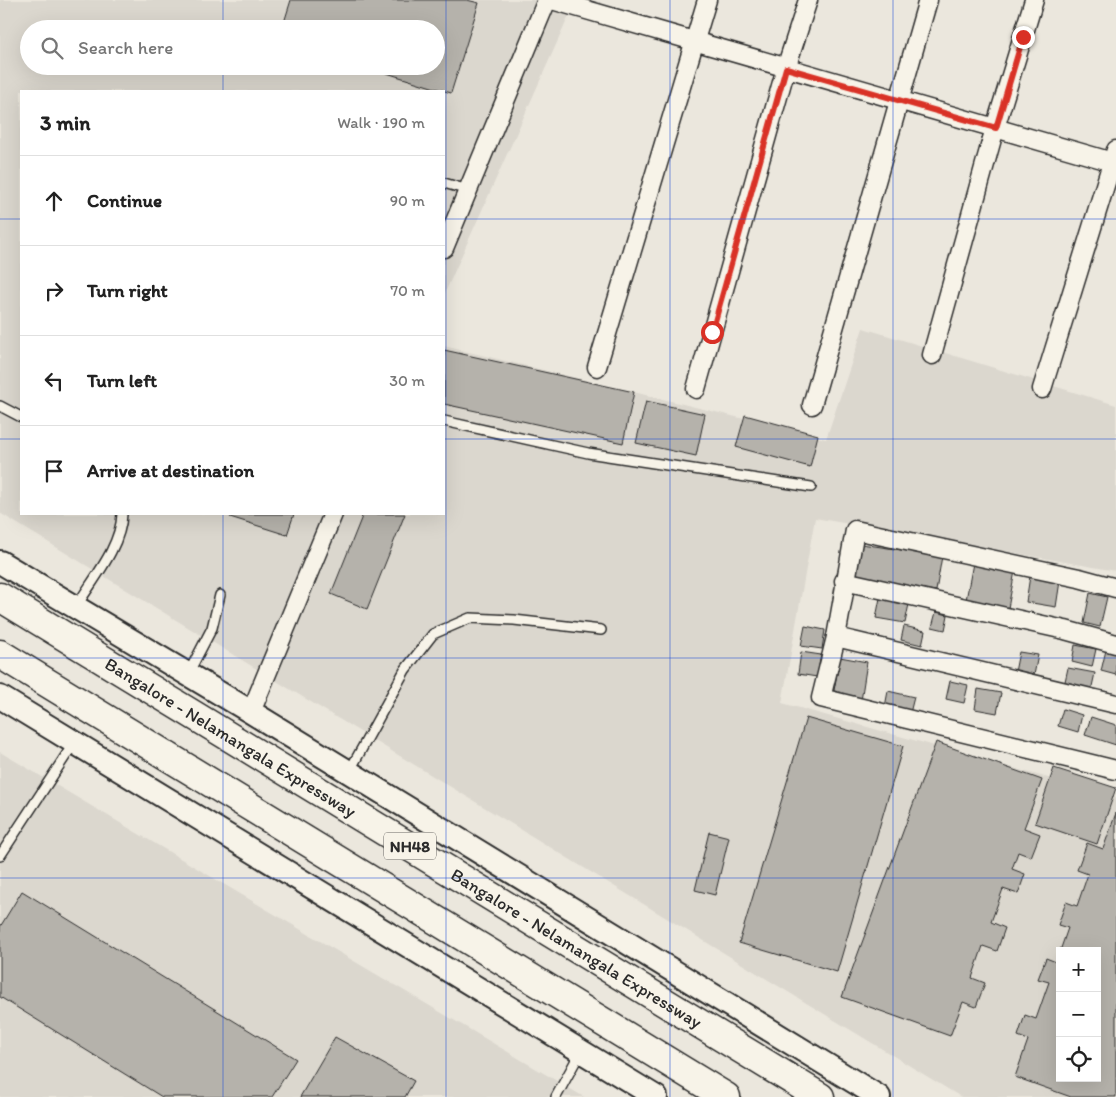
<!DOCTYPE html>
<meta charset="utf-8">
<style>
body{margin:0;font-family:Itim,sans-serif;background:#f2f2f2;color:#222}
.controls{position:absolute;right:15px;bottom:15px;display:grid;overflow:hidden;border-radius:0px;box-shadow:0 5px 20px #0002}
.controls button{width:45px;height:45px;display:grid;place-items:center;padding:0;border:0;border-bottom:1px solid #e0e0e0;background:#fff;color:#222;font:25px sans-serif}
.stop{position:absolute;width:15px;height:15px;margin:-11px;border:4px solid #d93025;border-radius:50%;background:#fff}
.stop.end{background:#d93025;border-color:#fff;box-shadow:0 1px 5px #0008}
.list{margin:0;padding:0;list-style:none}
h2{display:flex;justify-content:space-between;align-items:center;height:65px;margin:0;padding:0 20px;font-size:21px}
h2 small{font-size:16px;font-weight:400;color:#767676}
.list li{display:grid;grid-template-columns:32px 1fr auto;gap:15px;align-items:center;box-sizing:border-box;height:90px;padding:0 20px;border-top:1px solid #e0e0e0}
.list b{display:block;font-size:19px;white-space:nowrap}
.list em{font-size:16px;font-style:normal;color:#767676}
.icon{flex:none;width:28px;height:28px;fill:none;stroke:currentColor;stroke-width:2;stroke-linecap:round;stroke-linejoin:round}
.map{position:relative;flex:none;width:1116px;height:1097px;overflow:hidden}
.search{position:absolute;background:#fff;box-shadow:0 5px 20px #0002;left:20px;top:20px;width:425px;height:55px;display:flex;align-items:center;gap:12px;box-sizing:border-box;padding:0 18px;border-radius:28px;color:#767676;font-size:19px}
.panel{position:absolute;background:#fff;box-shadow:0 5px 20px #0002;left:20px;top:90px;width:425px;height:425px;border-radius:0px}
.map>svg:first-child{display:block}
.built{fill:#dbd7ce;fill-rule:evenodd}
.building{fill:#b5b2ab;stroke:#2b2b2b}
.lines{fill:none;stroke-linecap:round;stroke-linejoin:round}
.service-casing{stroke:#2b2b2b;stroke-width:12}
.minor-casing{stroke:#2b2b2b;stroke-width:21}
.tertiary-casing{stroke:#2b2b2b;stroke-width:26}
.motorway-casing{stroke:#2b2b2b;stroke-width:31}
.service{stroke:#f7f3e8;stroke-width:9}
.minor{stroke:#f7f3e8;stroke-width:18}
.tertiary{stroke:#f7f3e8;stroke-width:22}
.motorway{stroke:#f7f3e8;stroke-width:28}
.route{stroke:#d93025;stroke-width:6}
.grid{fill:none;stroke:#1d4ed8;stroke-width:1;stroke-opacity:0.55}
.labels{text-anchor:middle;stroke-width:5;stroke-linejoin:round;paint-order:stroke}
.shield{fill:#f7f3e8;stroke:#686764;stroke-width:1}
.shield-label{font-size:16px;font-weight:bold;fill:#2b2b2b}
.street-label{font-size:18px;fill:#2b2b2b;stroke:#f7f3e8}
</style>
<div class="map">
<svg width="1116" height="1097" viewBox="0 0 1116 1097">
<rect width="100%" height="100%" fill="#ebe7dd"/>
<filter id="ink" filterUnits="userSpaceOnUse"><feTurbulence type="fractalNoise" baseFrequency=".02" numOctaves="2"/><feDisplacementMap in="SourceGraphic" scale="10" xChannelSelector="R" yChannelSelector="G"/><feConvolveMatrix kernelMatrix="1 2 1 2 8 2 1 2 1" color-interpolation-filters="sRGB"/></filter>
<g filter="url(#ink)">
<g class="built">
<path d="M0 0H576L444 295V91H21V514H444V346L826 439 863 328 1116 405V571L815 518 782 703 1116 797V1097H961L0 513ZM29 29H436V66H29ZM1060 951H1097V1078H1060Z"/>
<polygon points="0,752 584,1097 0,1097"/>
</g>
<g class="building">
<polygon points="291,0 467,0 479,3 451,93 364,66 436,66 436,29 282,29"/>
<polygon points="444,350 634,392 623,443 444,404"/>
<polygon points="646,401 705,414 696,456 636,443"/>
<polygon points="745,415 818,435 810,467 736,447"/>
<polygon points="231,514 294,514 287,535 230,517"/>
<polygon points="363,514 405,514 367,609 331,594"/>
<polygon points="861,544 942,556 936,591 856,579"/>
<polygon points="973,563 1015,571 1008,608 966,600"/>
<polygon points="1030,576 1060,581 1056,607 1026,602"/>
<polygon points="1090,593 1107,597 1100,627 1084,623"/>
<polygon points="880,598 909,604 905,623 876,618"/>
<polygon points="936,612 948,615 945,630 932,627"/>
<polygon points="805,626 825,630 822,649 801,646"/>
<polygon points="904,626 925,631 922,645 901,640"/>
<polygon points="1075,645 1096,649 1092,667 1072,662"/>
<polygon points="1106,650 1116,652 1116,675 1101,671"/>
<polygon points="801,652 821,655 817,677 798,674"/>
<polygon points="1019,652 1038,655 1034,675 1015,672"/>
<polygon points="840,657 867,662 861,701 833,696"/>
<polygon points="1068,668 1095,673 1091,691 1064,686"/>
<polygon points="950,681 968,685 964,703 946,699"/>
<polygon points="978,689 1001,693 997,713 975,709"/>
<polygon points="888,691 914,697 910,713 885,707"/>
<polygon points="1063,709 1082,715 1078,732 1058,726"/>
<polygon points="1091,717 1116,725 1116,745 1085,735"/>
<polygon points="806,718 903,746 837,972 739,943"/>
<polygon points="936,742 1042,780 1024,828 1040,834 1031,857 1018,852 1012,869 1025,874 1018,894 1003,889 991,922 1005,928 997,951 983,946 972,978 985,983 976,1007 963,1002 950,1036 842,997"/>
<polygon points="1054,768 1116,788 1097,844 1035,823"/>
<polygon points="1116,813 1116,1097 1071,1097 1015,1077 1028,1040 1018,1036 1025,1015 1036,1019 1049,982 1038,979 1046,958 1056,962 1060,952 1060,1078 1097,1078 1097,951 1060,951 1068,928 1058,925 1066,902 1077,906 1088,874 1077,870 1087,843 1103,849"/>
<polygon points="709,832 729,837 715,895 695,890"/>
<polygon points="22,891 296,1059 272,1097 162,1097 0,997 0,927"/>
<polygon points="335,1037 414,1081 405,1097 300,1097"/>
</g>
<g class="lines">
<g class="service-casing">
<g id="service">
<polyline points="444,183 468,190"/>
<polyline points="0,406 21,417"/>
<polyline points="444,421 588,453 811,487"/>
<path d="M76 607C93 579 121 547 122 514"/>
<polyline points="188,674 212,628 220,595"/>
<polyline points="349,772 405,670 433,634 470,618 514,620 601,630"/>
<polyline points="0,856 74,743"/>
<polyline points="556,1097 581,1051"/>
</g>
</g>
<g class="minor-casing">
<g id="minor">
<polyline points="552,0 1116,163"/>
<polyline points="444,248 547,0"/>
<polyline points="932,355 995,128 1034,0"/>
<polyline points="597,367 707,0"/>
<polyline points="696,389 786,68 808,0"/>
<polyline points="1042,389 1116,150"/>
<polyline points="812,405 928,0"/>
<polyline points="844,581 1065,630 1116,644"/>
<polyline points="1116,588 1079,578 855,530 836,637 821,698 1116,770"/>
<polyline points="836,637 1116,704"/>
<polyline points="251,712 333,514"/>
</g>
</g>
<g class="tertiary-casing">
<g id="tertiary">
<polyline points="0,562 251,712 879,1097"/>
<polyline points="0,697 656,1097"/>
</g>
</g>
<g class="motorway-casing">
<g id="motorway">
<path id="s1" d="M0 597 820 1097"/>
<polyline points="0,654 726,1097"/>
</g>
</g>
<use href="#service" class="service"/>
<use href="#minor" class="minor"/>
<use href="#tertiary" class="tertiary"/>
<use href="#motorway" class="motorway"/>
</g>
</g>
<g class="lines" filter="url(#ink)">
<polyline class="route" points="712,332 786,68 996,128 1023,37"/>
</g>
<path class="grid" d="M223 0V29M446 0V1097M670 0V1097M893 0V1097M223 66V91M0 219H21M444 219H1116M0 439H21M444 439H1116M223 514V1097M0 658H1116M0 878H1116"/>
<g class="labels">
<rect class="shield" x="384" y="832.5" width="52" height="27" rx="4"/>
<g class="shield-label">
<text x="410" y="852">NH48</text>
</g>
<g class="street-label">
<text dy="6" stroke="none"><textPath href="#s1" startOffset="270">Bangalore - Nelamangala Expressway</textPath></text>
<text dy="6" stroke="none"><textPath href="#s1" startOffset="675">Bangalore - Nelamangala Expressway</textPath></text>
</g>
</g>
</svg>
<div class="controls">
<button>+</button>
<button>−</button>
<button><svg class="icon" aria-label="locate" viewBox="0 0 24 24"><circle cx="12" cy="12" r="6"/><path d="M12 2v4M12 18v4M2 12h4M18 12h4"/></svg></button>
</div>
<div class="stop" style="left:712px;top:332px"></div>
<div class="stop end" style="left:1023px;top:37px"></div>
<div class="search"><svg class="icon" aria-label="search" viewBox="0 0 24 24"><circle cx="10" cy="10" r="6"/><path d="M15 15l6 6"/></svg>Search here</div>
<section class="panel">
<h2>3 min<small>Walk · 190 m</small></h2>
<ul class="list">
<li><svg class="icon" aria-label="ahead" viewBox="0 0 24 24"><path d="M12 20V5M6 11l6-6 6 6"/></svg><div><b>Continue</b></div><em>90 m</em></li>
<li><svg class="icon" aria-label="right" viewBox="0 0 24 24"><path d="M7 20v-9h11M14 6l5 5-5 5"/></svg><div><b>Turn right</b></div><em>70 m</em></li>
<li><svg class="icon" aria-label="left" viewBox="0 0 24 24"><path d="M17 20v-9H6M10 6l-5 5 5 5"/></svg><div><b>Turn left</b></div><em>30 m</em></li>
<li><svg class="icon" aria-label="arrive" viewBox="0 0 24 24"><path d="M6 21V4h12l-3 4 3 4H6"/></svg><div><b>Arrive at destination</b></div></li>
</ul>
</section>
</div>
